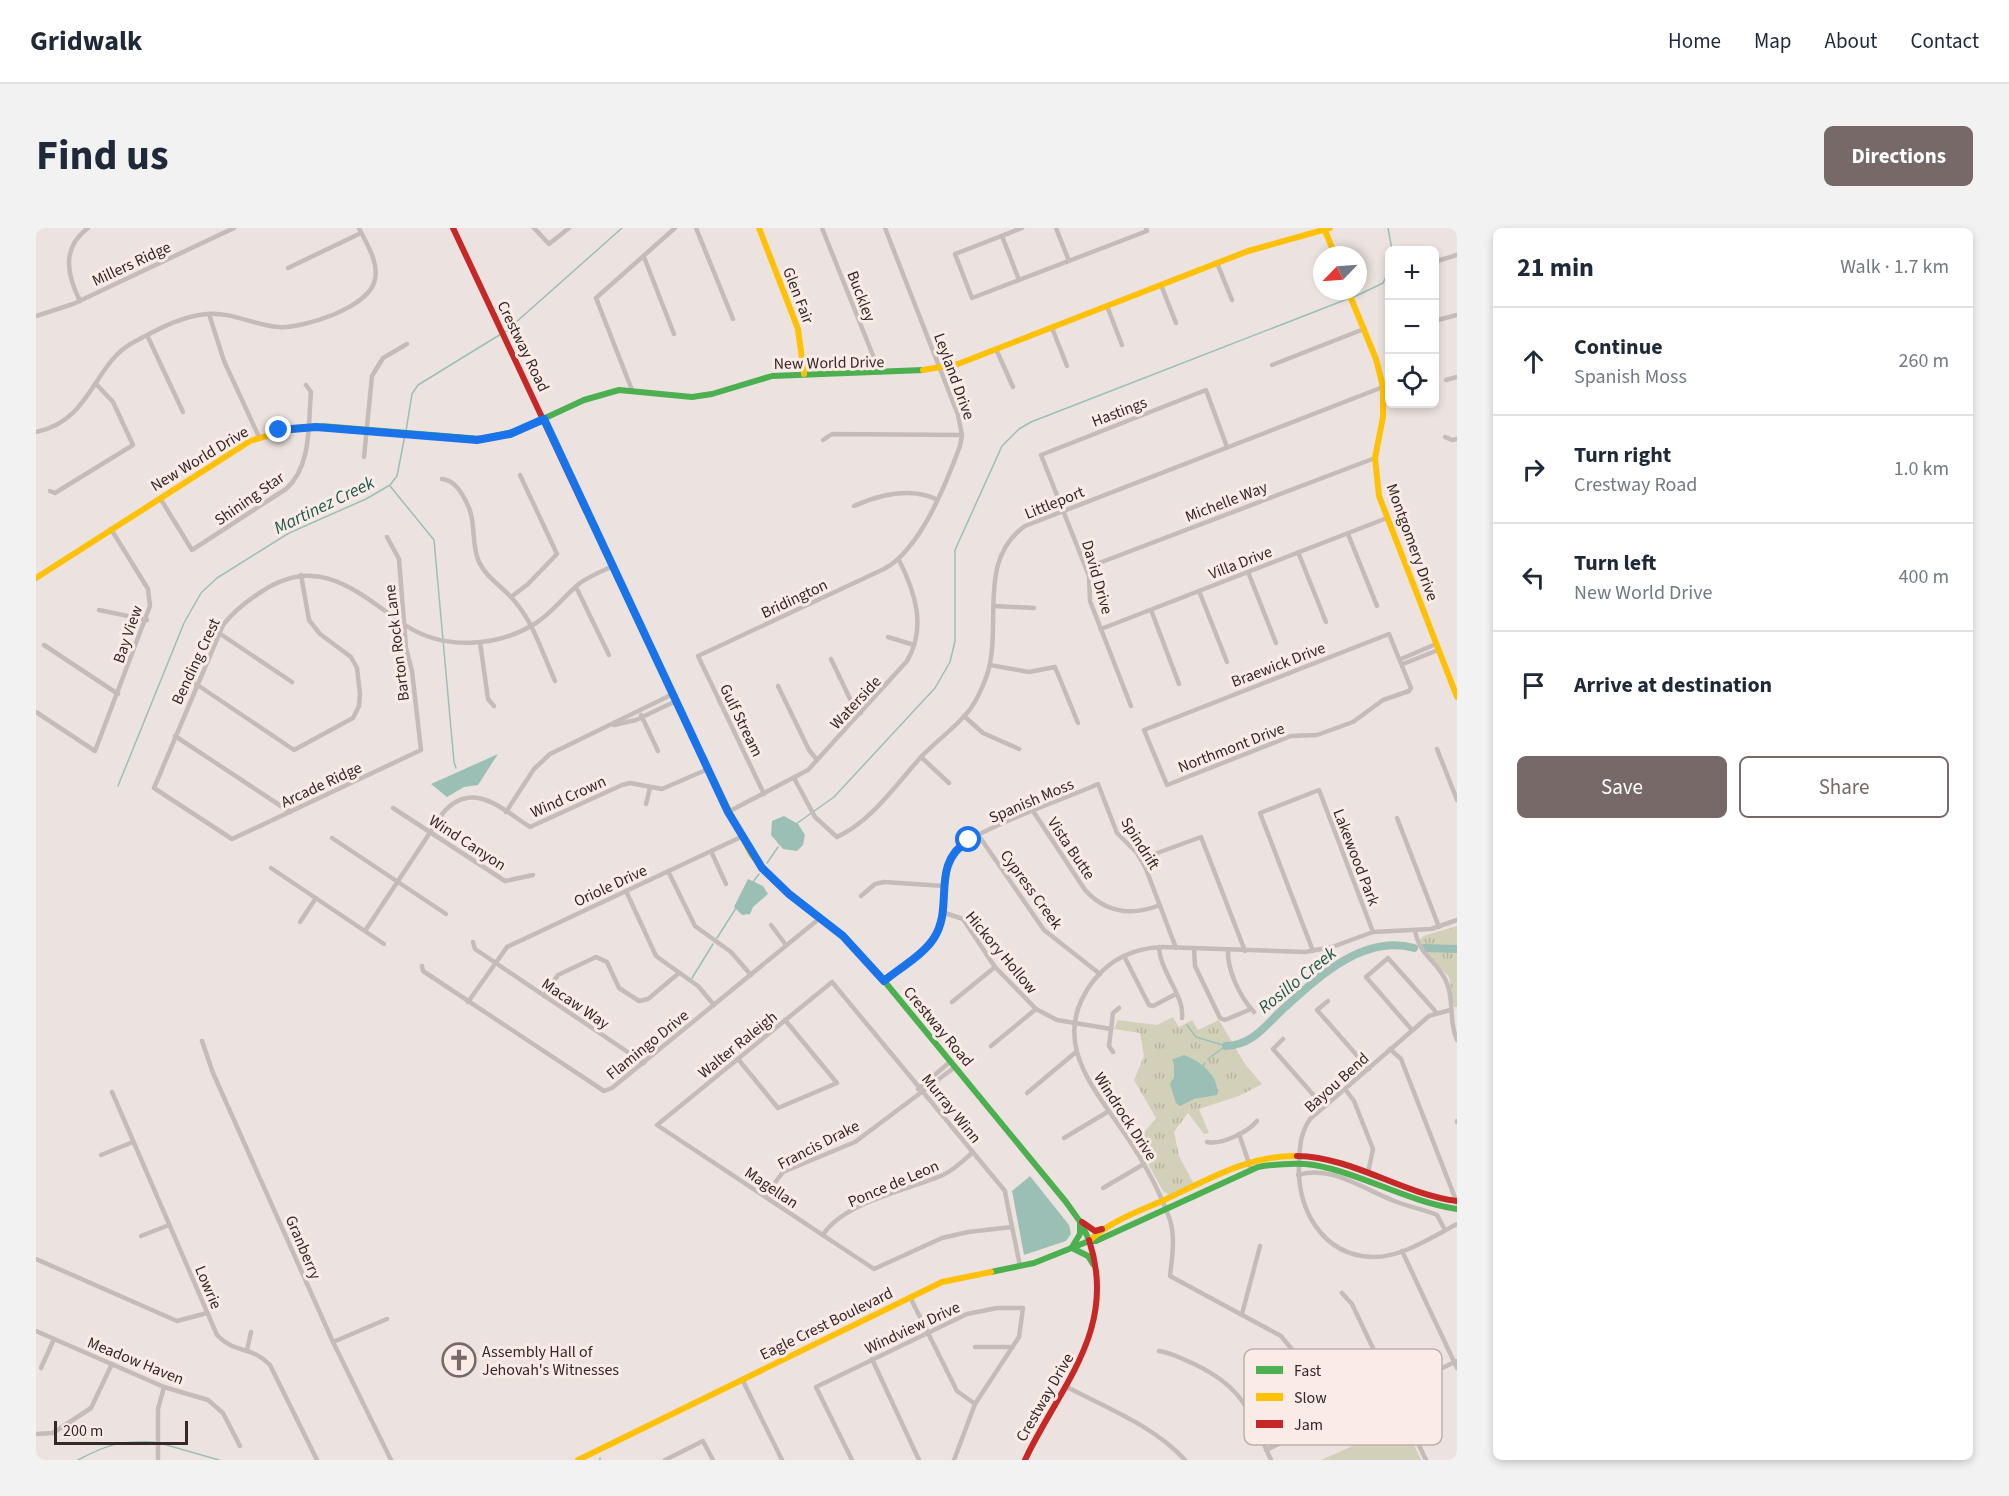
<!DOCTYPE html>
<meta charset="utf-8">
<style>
body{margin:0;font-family:"Source Sans 3",sans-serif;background:#f2f2f3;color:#1f2937}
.controls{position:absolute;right:18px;top:18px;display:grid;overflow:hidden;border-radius:9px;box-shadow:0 3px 9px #0003}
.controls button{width:54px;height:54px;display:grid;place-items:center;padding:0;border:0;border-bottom:2px solid #e0e1e3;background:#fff;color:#1f2937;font:30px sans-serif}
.compass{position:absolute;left:1277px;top:18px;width:54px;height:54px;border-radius:50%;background:#fff;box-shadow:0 3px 9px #0003;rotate:245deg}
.scale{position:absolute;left:18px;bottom:15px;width:134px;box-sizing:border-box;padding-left:6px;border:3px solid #362827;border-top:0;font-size:16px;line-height:21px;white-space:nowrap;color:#362827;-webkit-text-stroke:4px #faebe6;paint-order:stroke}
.stop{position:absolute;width:18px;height:18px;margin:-14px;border:4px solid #1a73e8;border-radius:50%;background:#fff}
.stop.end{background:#1a73e8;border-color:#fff;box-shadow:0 2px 6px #0008}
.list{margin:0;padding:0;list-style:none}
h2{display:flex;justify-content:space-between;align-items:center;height:78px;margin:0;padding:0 24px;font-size:26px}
h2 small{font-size:20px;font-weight:400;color:#747a83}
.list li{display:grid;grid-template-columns:39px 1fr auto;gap:18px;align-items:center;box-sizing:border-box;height:108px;padding:0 24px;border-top:2px solid #e0e1e3}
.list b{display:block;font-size:22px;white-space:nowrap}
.list p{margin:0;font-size:20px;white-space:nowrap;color:#747a83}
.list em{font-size:20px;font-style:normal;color:#747a83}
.actions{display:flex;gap:12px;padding:18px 24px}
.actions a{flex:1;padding:14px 0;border:2px solid #766968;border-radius:9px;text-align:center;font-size:21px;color:#766968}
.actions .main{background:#766968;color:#fff}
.icon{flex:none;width:33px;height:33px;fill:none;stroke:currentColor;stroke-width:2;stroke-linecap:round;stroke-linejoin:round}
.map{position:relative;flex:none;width:1421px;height:1232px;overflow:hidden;border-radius:9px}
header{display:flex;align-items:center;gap:36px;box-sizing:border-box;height:84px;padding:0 30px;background:#fff;border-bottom:2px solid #e0e1e3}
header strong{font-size:28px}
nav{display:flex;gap:33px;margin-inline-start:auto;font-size:21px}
.intro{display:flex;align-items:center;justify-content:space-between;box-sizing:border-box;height:144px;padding:0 36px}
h1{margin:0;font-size:42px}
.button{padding:15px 27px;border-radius:9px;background:#766968;color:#fff;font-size:21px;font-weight:700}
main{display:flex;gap:36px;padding:0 36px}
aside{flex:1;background:#fff;border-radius:9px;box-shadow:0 3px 9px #0003}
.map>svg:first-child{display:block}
.grass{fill:#d3d0b9}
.park{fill:url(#park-tufts)}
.water{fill:#9bbfb5}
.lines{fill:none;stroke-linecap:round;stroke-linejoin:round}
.stream{stroke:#9bbfb5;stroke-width:1.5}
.river{stroke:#9bbfb5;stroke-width:8}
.street{stroke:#c5bbb8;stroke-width:4.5}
.fast{stroke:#4caf50;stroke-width:6}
.slow{stroke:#ffc107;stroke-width:6}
.jam{stroke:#c62828;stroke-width:6}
.route{stroke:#1a73e8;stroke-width:8}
.labels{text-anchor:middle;stroke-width:6;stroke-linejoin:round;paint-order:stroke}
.street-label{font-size:16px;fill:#362827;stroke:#faebe6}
.poi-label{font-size:16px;fill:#362827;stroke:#faebe6;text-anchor:start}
.water-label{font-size:18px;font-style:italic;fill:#1b584c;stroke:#faebe6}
.key{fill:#faebe6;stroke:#bfb0ad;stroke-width:1.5}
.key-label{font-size:16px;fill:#362827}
</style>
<header>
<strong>Gridwalk</strong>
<nav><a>Home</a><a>Map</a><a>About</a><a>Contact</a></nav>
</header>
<div class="intro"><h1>Find us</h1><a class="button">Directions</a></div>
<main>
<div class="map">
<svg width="1421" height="1232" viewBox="0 0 1421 1232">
<defs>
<pattern id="park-tufts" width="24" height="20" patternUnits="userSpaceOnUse" patternTransform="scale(1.5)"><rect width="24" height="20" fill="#d3d0b9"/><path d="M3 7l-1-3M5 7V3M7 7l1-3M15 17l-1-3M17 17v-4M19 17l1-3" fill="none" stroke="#b6b39f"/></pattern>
</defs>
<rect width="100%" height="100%" fill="#ece3e0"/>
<polygon class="grass" points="1368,1195 1385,1232 1285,1232"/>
<g class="park">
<polygon points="1421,698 1421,779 1418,779 1413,749 1389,723 1384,712 1387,708"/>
<polygon points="1137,789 1143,799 1156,792 1162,802 1183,792 1209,836 1226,856 1203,868 1163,881 1173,905 1168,906 1152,885 1138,904 1143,928 1158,956 1133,967 1127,963 1100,914 1120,890 1098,852 1108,828 1104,805 1078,801 1082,792 1121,797"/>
</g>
<g class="water">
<polygon points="462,526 442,557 428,559 411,569 395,556"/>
<polygon points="748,588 762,596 769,607 767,617 761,623 747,621 735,607 736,593"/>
<polygon points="712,651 727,658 732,666 717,679 714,686 706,687 698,679"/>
<path d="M1148 827C1164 833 1184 848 1181 867L1158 871 1144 878 1140 875 1134 856 1138 849V831Z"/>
<polygon points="994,948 1033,997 1035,1006 1030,1013 988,1027 976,963"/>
</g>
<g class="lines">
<g class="stream">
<polyline points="1352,0 1356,22"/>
<polyline points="1318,69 1347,55 1354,40"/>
<polyline points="469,104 586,0"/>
<polyline points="370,203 376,166 382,157 465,106"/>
<polyline points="354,258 398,312 418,534 420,540"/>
<polyline points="82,558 148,395 165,365 181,350 253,305 330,271 354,257 361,248 369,207"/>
<polyline points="760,596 798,569 899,460 914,434 919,413 919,322 966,218 983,201 995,194 1314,70"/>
<polyline points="731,635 742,619"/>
<polyline points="717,654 723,646"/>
<polyline points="681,710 700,680"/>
<polyline points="656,750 677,716"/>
<polyline points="1151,797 1160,809 1190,818"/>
<polyline points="1172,831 1188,819"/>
<polyline points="1167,838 1169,835"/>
<polyline points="127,1216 183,1232"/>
<polyline points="564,1230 564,1232"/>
<path d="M42 1232C72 1216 83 1213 118 1214"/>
</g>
<g class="river">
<polyline points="1388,720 1421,721"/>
<path d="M1190 818C1216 817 1228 799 1246 782 1281 750 1327 706 1378 720"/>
</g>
<g class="street">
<polyline points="498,0 513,16 533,0"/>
<polyline points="660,0 697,91"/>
<polyline points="786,0 844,145"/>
<polyline points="986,0 919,26 936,70 1111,3 1110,0"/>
<polyline points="1020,0 1033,33"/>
<polyline points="966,8 983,52"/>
<polyline points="608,29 638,106"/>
<polyline points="1398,34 1421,27"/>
<polyline points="1181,35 1196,72"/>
<polyline points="252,40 325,5"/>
<polyline points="1125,57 1140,95"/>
<path d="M44 73C31 47 25 20 52 0"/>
<polyline points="1071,78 1086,117"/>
<polyline points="173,86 188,133 223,209"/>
<polyline points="0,88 37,76 198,0"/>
<polyline points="1398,93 1421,87"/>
<polyline points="1016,100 1031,138"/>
<polyline points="111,107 147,184"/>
<polyline points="960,121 977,159"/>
<polyline points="1236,137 1328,101"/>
<polyline points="1410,152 1421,149"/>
<polyline points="596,162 560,70 639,0"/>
<path d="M0 204C57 192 57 135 98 114 121 102 145 88 171 86 197 84 217 97 242 99 267 101 335 79 339 51 343 34 330 15 323 0"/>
<polyline points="1409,209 1416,212 1421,211"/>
<polyline points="787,212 796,206 926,207"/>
<polyline points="328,229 336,148 347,130 371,116"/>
<path d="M406 251C420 252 428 268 433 280 440 297 435 316 443 334 451 351 469 360 480 375 498 396 507 427 519 453"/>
<polyline points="14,263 19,265 97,217 77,174 61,157"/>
<path d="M124 270 156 322 250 261C276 238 272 196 275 164L270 157"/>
<path d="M818 278C843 267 873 259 900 271"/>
<polyline points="1312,306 1341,378"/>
<path d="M351 309 363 331 370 420 376 443 385 522 196 611 118 560 187 397C198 383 211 373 225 364 283 325 321 364 369 397 408 423 462 419 500 395 517 384 529 367 544 355 554 348 566 343 577 338"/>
<polyline points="1262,324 1290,394"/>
<polyline points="1050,340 1339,230"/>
<polyline points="1212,344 1240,415"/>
<polyline points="540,359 573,427"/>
<polyline points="1163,363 1191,434"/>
<polyline points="475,369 492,356 521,326 484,247"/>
<polyline points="958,378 998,380"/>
<polyline points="63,382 111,392"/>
<polyline points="1115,382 1143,456"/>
<polyline points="1065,401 1351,290"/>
<polyline points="183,405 256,454"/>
<polygon points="1353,406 1375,460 1373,463 1347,472 1317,494 1281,507 1255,508 1131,557 1108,502"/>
<polyline points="852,409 878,417"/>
<polyline points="444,414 452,471 458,478"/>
<polyline points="8,417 82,466"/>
<polyline points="795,431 816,475 825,485"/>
<polyline points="1365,431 1400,416"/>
<polyline points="1367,436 1402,422"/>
<polyline points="954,437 993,444 1019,439 1042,495"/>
<polyline points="160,456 258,522 317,490 323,478 324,466 321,440 315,429 284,406 273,392 265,347"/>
<polyline points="742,458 773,522 781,532"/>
<polyline points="1095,478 1054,373 1053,348 1005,227 1170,162 1191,219"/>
<polyline points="0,484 59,523 114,378 112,361 75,301"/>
<polyline points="605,487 622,523"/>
<polyline points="928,488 947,505 983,521"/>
<polyline points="578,497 600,492 640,473"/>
<polyline points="139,508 254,584"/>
<polyline points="1401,521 1421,572"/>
<polyline points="885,529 913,555"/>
<path d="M758 550 779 589 801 609C837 592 860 556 886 528 902 511 922 498 935 480 942 470 947 458 951 447 967 398 940 332 989 298L1347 159"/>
<path d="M728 566 662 428 848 341C884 322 910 256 924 218L926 207 922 187 849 0"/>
<polyline points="610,576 614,560"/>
<polyline points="357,580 469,653 497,647"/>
<path d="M997 583 1049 662C1070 685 1096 688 1124 677"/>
<polyline points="470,584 498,541 514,526 637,466"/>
<path d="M692 584 772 542 871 433C891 399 879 364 863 332"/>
<polyline points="1361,590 1403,699"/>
<polyline points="943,608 1008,702 1064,746"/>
<polyline points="296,610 410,686"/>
<polyline points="675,623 690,656"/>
<polyline points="1105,631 1165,609 1209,723"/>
<polyline points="235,640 348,716"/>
<polyline points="632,643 659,698 695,724 715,747"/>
<polyline points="590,663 620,728 662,758 678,777"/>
<polyline points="825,668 839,656 848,654 908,658"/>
<polyline points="906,684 927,691 959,739 1000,781 1021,792 1075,801"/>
<polyline points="264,694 280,670"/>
<polyline points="735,697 750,717"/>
<path d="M1379 702C1383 728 1401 732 1410 753 1419 771 1412 793 1421 812"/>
<path d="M329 703 407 585C436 551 466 581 494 599L586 557 594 555 626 561 672 541"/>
<polyline points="437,714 439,721 608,835"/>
<path d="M1123 719C1124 744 1149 768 1146 790"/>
<polyline points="1158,720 1159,738 1184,790 1189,792 1215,781"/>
<path d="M1192 722C1191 742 1204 769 1218 784"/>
<polyline points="1277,723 1224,585 1283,562 1337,704"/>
<polyline points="1088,728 1113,777 1117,778 1140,766"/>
<polyline points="386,738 387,743 568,863 576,860 784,690"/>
<path d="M848 753C864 740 889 726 899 708 913 682 900 647 918 624 936 602 1032 570 1062 556L1081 605 1101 625 1110 641 1140 720"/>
<polyline points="508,768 522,747 560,729 571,734 583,760 603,773 612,771 643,745"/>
<polyline points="1292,773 1281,782 1333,841"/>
<polyline points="432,774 471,719 705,609"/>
<polyline points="916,774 959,739"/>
<path d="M1414 782 1393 788 1274 891C1264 906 1264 918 1263 935 1261 980 1285 1027 1336 1029 1365 1030 1396 1009 1421 996"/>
<polyline points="1376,802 1330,749 1352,730 1400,784"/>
<polyline points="1247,811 1237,821 1288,879"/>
<polyline points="166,813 177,845 297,1114 355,1232"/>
<polyline points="955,818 1000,781"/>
<polyline points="1354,821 1365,831 1421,975"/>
<polyline points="1077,824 1073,818 1077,785 1083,780"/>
<polyline points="702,831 742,880 801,855 749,792"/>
<polyline points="882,861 915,833"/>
<polyline points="1309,861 1318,873 1337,921 1332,945"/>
<path d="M76 864 181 1107C200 1127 215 1117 234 1137L281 1232"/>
<polyline points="991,865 1040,824"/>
<polyline points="1421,893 1421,894"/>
<polyline points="1203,906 1215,941"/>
<polyline points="1028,910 1073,883"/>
<path d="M1171 914C1186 917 1212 904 1221 893"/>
<polyline points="65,927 97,914"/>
<path d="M1262 947C1295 936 1330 963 1361 974 1374 979 1389 982 1401 987L1409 1002"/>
<polyline points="1067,960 1108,936"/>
<polyline points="729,968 747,944 819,914 919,839"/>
<polyline points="976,999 932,1004 906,1010 838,1041 621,897 796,754 969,963 970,969 984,1038"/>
<path d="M787 1007C807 974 873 962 907 947 918 942 928 932 937 924"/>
<polyline points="105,1008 133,997"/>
<polyline points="1366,1023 1421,1140"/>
<polyline points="0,1031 141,1093 171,1085"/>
<polyline points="1306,1065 1316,1076 1390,1232"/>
<polyline points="874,1069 921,1163 939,1176"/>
<polyline points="1206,1086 1224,1018"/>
<polyline points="0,1103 128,1159 172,1172 187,1185 204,1218"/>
<polyline points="297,1114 351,1091"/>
<polyline points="939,1119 977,1119"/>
<polyline points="211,1122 215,1104"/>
<path d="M1123 1123C1136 1125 1147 1131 1158 1136 1209 1160 1213 1184 1235 1232"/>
<polyline points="836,1131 883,1232"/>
<polyline points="5,1140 18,1111"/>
<polyline points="706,1151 746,1232"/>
<path d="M1031 1159C1071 1180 1118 1198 1149 1232"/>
<path d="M1291 1194 1259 1125 1245 1108 1134 1048C1136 1029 1140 1008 1133 989 1123 962 1109 936 1093 912 1060 862 1010 813 1058 752 1075 731 1099 720 1126 719L1269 724 1296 719 1337 704 1395 701 1421 692"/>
<polyline points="0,1206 17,1205 55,1180 76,1136"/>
<polyline points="1230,1222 1421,1133"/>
<polyline points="122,1232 122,1181 128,1159"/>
<polyline points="629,1232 667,1213 677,1232"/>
<polyline points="816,1232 780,1159 931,1086 961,1080 987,1080 983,1109 939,1176 918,1232"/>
</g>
<g class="fast">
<polyline points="285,198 445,211 481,203 548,172 583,162 656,169 676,166 736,148 887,142"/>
<polyline points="550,283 669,535"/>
<polyline points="840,743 1030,974 1045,995 1053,1012"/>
<polyline points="1036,1019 1044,1006 1044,996"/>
<polyline points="1036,1020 1052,1028 1057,1036"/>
<path d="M955 1044 998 1035 1053 1013H1060L1222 939C1241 936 1259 934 1278 937 1327 946 1370 973 1421 981"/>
</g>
<g class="slow">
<polyline points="723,0 762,101 768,146"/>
<polyline points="1288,0 1299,27"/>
<polyline points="1312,63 1340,131 1347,159 1347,189 1339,230 1343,268 1421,469"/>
<polyline points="887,142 922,136 1212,23 1294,0"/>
<polyline points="0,350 214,213 257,200 285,198"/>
<polyline points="669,535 715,626 738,653 807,708 840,743"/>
<path d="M1053 1013C1073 994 1101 984 1126 973 1170 953 1212 927 1261 928"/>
<polyline points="542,1232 906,1054 955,1044"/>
</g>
<g class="jam">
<polyline points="417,0 550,283"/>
<path d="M1261 928C1317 929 1366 966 1421 973"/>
<polyline points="1046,994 1059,1003 1066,1001"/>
<path d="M989 1232C1023 1159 1083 1102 1053 1012"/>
</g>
</g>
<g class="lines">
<path class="route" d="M243 202 280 199 441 212 474 206 508 191 692 584 726 640 753 666 807 708 848 753C864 740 887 727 898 710 919 677 893 637 933 612"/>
</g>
<defs>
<g id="church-ring" transform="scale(1.725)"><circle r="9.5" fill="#faebe6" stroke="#766968" stroke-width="1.5"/><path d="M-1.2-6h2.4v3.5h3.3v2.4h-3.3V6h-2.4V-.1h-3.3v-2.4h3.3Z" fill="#766968"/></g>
</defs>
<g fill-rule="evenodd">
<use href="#church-ring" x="423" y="1132"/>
</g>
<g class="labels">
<g class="street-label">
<text transform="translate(95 35) rotate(-25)" y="6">Millers Ridge</text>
<text transform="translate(763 67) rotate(69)" y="6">Glen Fair</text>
<text transform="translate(826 68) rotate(69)" y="6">Buckley</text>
<text transform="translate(488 118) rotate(64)" y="6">Crestway Road</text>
<text transform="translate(793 134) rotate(-1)" y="6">New World Drive</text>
<text transform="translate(919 148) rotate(70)" y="6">Leyland Drive</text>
<text transform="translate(1083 183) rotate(-21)" y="6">Hastings</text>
<text transform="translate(163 230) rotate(-31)" y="6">New World Drive</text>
<text transform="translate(213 270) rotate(-35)" y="6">Shining Star</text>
<text transform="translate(1190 273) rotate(-21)" y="6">Michelle Way</text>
<text transform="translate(1018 274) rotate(-22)" y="6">Littleport</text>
<text transform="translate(1377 314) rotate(70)" y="6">Montgomery Drive</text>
<text transform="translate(1204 334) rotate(-21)" y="6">Villa Drive</text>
<text transform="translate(1062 349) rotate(74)" y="6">David Drive</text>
<text transform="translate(758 370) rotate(-25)" y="6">Bridington</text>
<text transform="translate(91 406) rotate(-71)" y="6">Bay View</text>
<text transform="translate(360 415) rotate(-97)" y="6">Barton Rock Lane</text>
<text transform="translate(159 433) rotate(-65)" y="6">Bending Crest</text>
<text transform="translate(1242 436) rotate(-21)" y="6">Braewick Drive</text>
<text transform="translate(819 474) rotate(-47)" y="6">Waterside</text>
<text transform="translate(706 492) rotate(64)" y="6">Gulf Stream</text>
<text transform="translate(1195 519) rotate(-21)" y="6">Northmont Drive</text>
<text transform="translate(285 556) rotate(-25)" y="6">Arcade Ridge</text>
<text transform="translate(532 568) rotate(-24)" y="6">Wind Crown</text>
<text transform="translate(995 572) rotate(-23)" y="6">Spanish Moss</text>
<text transform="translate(432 614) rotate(33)" y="6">Wind Canyon</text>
<text transform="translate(1105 615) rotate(58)" y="6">Spindrift</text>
<text transform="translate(1036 620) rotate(56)" y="6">Vista Butte</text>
<text transform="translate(1321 629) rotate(69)" y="6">Lakewood Park</text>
<text transform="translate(574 657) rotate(-25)" y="6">Oriole Drive</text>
<text transform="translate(996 661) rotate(54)" y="6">Cypress Creek</text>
<text transform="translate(966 724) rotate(50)" y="6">Hickory Hollow</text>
<text transform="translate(540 775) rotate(34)" y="6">Macaw Way</text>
<text transform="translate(903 798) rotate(50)" y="6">Crestway Road</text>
<text transform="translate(611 816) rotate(-39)" y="6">Flamingo Drive</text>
<text transform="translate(701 816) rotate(-39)" y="6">Walter Raleigh</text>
<text transform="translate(1300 854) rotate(-42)" y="6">Bayou Bend</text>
<text transform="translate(916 880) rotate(51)" y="6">Murray Winn</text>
<text transform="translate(1090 888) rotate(57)" y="6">Windrock Drive</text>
<text transform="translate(782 916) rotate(-27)" y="6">Francis Drake</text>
<text transform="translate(857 955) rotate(-23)" y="6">Ponce de Leon</text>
<text transform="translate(736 959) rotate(34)" y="6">Magellan</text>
<text transform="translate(268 1019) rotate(67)" y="6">Granberry</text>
<text transform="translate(173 1059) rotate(67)" y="6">Lowrie</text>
<text transform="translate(790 1095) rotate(-26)" y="6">Eagle Crest Boulevard</text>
<text transform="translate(876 1099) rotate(-25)" y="6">Windview Drive</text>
<text transform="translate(100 1132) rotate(22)" y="6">Meadow Haven</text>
<text transform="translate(1008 1169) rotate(-60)" y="6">Crestway Drive</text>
</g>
<g class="poi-label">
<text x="446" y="1129">Assembly Hall of<tspan x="446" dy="18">Jehovah's Witnesses</tspan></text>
</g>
<g class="water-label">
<text transform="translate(288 277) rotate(-26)" y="6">Martinez Creek</text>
<text transform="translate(1261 752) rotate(-39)" y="6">Rosillo Creek</text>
</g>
</g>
<rect x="1208" y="1121" width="198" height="96" rx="9" class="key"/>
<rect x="1220" y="1138" width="27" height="8" fill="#4caf50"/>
<rect x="1220" y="1165" width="27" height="8" fill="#ffc107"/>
<rect x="1220" y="1192" width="27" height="8" fill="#c62828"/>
<g class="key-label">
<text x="1258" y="1148">Fast</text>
<text x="1258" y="1175">Slow</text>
<text x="1258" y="1202">Jam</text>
</g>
</svg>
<div class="controls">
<button>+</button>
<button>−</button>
<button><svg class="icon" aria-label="locate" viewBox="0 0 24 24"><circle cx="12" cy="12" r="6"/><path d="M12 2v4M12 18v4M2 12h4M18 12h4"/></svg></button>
</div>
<svg class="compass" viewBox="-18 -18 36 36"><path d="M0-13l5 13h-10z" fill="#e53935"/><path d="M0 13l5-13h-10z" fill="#747a83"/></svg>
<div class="scale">200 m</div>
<div class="stop" style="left:933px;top:612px"></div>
<div class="stop end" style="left:243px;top:202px"></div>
</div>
<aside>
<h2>21 min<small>Walk · 1.7 km</small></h2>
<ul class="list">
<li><svg class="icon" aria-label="ahead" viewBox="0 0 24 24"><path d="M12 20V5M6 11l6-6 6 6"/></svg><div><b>Continue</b><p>Spanish Moss</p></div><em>260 m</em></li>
<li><svg class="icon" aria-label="right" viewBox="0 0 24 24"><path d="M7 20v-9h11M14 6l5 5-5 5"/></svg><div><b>Turn right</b><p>Crestway Road</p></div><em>1.0 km</em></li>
<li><svg class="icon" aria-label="left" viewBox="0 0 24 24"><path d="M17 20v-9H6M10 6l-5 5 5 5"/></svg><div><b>Turn left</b><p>New World Drive</p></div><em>400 m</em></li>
<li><svg class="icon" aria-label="arrive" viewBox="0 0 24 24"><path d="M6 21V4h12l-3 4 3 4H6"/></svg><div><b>Arrive at destination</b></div></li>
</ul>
<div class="actions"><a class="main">Save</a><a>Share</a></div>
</aside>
</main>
